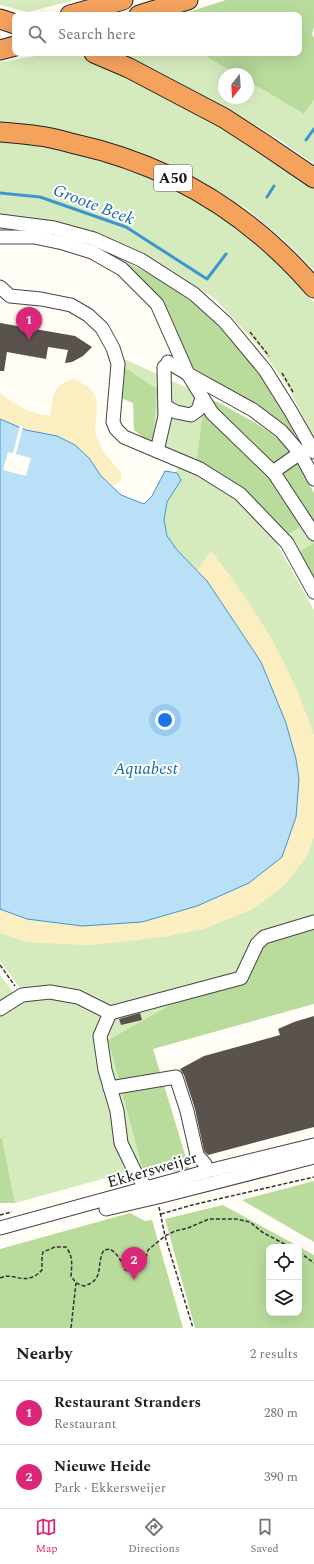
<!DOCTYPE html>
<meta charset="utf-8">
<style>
body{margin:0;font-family:Spectral,serif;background:#f6f6f6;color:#202124}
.controls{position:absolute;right:12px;bottom:12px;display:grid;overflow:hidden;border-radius:8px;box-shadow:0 4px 16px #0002}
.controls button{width:36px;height:36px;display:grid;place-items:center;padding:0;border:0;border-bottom:1px solid #e0e0e0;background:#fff;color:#202124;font:20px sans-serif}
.compass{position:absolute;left:218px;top:68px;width:36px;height:36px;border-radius:50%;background:#fff;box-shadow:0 4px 16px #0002;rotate:197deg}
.you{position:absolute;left:165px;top:720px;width:14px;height:14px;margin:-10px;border:3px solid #fff;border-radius:50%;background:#1a73e8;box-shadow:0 0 0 6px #1a73e833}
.badge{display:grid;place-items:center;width:26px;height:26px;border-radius:50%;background:#db2777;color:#fff;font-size:13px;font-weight:700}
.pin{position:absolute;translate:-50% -33px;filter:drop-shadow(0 1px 2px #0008)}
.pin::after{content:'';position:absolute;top:21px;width:14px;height:12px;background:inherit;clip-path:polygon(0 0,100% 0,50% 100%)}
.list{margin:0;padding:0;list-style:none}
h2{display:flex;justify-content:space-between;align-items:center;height:52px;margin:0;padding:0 16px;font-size:17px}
h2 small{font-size:13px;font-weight:400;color:#757577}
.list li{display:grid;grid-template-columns:26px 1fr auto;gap:12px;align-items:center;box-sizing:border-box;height:64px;padding:0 16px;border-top:1px solid #e0e0e0}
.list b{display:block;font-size:15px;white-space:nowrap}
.list p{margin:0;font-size:13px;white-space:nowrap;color:#757577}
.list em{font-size:13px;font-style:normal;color:#757577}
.icon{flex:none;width:22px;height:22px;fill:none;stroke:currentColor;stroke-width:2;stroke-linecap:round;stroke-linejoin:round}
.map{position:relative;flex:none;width:314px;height:1328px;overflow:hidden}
.search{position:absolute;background:#fff;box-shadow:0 4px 16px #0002;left:12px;right:12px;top:12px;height:44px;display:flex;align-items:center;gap:10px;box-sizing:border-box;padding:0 14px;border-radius:8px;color:#757577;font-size:15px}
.sheet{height:180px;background:#fff}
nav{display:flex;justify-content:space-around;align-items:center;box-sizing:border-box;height:56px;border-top:1px solid #e0e0e0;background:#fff;font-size:11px;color:#757577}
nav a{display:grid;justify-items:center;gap:2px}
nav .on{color:#db2777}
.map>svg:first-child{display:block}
.green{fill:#d5ebbd}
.forest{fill:#b9dc9c;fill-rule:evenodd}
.sand{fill:#fbeec1}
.water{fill:#b9e0f7;stroke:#3f96cf}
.pier{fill:#fffdf5}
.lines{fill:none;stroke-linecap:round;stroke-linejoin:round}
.stream{stroke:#3f96cf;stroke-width:3}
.building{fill:#5a524d}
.minor-casing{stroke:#444;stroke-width:15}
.highway-casing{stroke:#222;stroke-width:21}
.path{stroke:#333;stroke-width:1.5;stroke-dasharray:4 2;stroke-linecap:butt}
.minor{stroke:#fff;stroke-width:13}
.highway{stroke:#f5a25d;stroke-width:19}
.labels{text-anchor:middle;stroke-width:4;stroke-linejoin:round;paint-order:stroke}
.shield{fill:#fff;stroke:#585858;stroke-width:1}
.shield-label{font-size:15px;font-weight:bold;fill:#111}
.street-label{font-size:16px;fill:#111;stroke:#fff}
.water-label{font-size:17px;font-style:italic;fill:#1768a6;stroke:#fff}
</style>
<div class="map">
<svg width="314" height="1328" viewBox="0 0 314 1328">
<rect width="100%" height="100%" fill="#fffdf5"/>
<g class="green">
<polygon points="0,0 74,0 28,12 0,5"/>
<polygon points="54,53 75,53 117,71 192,108 314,186 314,270 286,242 246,208 182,172 143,154 78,135 0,125 0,62"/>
<path d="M119 53H200L236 74H224V98H248V81L304 114 314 100V164C287 144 259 126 229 110 193 90 157 69 119 53Z"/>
<polygon points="0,137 135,165 236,221 305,290 314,303 314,439 288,387 261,349 214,298 128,246 81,229 0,216"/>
<polygon points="122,358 205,396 196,463 153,445 122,366"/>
<path d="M179 465 216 485 255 516 277 544 314 610V736C302 703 289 670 271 639 253 608 232 579 211 551L197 571 177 550 167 536 164 520 167 502 181 480 176 472Z"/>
<polygon points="307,523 314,535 314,543 294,555 284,538"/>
<polygon points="314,836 314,916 237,976 110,1009 47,986 20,988 0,961 0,933 28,942 91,945 168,936 206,928 308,854"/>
<polygon points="0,975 15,995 0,1004"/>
<path d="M56 997 78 1002 97 1014 184 997 108 1040 143 1171 135 1170 15 1203 2 1138H0V1016C12 998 37 998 56 997Z"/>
</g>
<g class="forest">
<polygon points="226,0 314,0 314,27 312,34 314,38 314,100 304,114 248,81 248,74 236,74 200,53 299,53 299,15 179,15"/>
<polygon points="114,256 162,280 200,308 249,356 287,415 299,438 255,405 197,377 161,303 139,277"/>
<polygon points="122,366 157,389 153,445 134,430 133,403 121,398"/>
<polygon points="205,396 223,405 252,421 271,433 290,450 314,493 314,535 306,523 284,538 196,463"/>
<polygon points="314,543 314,591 294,555"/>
<polygon points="314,926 314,1004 153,1049 190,1171 159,1172 143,1171 108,1040 184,997 246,980 264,940"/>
<polygon points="0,1138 2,1138 15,1203 0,1203"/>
<polygon points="314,1181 314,1242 242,1200"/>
<path d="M223 1205 314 1255V1328H195L165 1219ZM269 1247H299V1313H269Z"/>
<polygon points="130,1213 145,1221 152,1220 183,1328 0,1328 0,1249"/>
</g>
<g class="sand">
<path d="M73 379C96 389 99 396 96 420 95 425 95 431 96 436 101 450 111 461 121 472V481L112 486 101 476 89 458 57 436 26 430 0 419V393C14 403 32 416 50 415 54 396 51 386 73 379Z"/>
<polygon points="211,551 239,588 272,639 298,692 314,736 314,836 308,854 285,885 251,910 206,928 168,936 91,945 28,942 0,933 0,909 27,919 142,922 197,906 249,883 296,759 286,723 261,662 207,581 197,571"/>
</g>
<polygon class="water" points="0,419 26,430 57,436 75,445 89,458 101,476 121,495 144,504 152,496 165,471 177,473 181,480 167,502 164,520 167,536 177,550 207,581 261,662 286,723 296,759 299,779 296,817 282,857 249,883 197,906 142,922 82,926 27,919 0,909"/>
<polygon class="pier" points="20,425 23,427 16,454 31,458 26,476 3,470 8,452 13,453"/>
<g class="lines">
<g class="stream">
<polyline points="306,140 314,129"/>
<polyline points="0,193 40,197 126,227 207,279 226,254"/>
<polyline points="267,197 274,186"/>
</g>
</g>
<g class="building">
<polygon points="0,323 75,336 92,347 83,356 72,362 65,363 68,350 48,347 46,359 7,352 4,371 0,371"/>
<polygon points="140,1013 142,1020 121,1025 119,1019"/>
<polygon points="314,1016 314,1127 208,1155 204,1151 195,1109 184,1075 180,1069 204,1056 280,1035 278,1029 294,1022"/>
</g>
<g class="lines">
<g class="minor-casing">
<g id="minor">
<polyline points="0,221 54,228 94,239 141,260 194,294 225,322 265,370 290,410 314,452"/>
<polyline points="0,237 34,237 63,243 92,252 122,269 157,304 188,374 253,410 281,431 300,453 314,479"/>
<polyline points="0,287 10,296 41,299 71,305 88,315 102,328 113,348 118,364 113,422 116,429 124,437 200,469 240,494 287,543 314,592"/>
<polyline points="168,362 188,374 212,413 274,473 314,534"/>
<polyline points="165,406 176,412 191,415 198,410 202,398"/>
<polyline points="157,451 165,416 164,367"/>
<polyline points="273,472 300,453 307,450"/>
<polyline points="0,1009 22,995 50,992 78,997 110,1013 241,978 257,944 264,937 314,922"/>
<polyline points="110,1013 100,1036 105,1070 117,1111 121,1143 135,1172 147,1189"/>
<polyline points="110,1088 176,1077 187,1111 197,1155 205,1164"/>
<polyline points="106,1209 166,1195 314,1157"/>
<polyline points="0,1228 208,1171 314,1145"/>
</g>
</g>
<g class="highway-casing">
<g id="highway">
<polyline points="70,15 123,0"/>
<polyline points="139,15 188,0"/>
<polyline points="0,19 15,24"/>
<polyline points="0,50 15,46"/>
<polyline points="94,53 129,68 224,118 261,142 314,178"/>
<path d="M0 132C13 133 26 134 39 136 51 137 63 141 75 144 170 165 250 214 314 288"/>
</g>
</g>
<g class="path">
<polyline points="250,332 269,356"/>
<polyline points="282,373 293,392"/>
<polyline points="0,965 15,986"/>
<polyline points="159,1207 165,1236 193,1328"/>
<polyline points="161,1214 192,1205 314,1177"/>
<polyline points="0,1215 12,1212"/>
<polyline points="299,1252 314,1263"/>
<path d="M0 1278C15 1271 25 1288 42 1270V1256L43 1252 55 1247H66C73 1256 72 1264 71 1276L76 1283 84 1286C106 1279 95 1265 104 1250L110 1249C118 1254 122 1262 125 1270L132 1272 140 1269 145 1261 148 1250 165 1236 175 1231 188 1228 209 1219H236L250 1222 262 1232 290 1247"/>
<polyline points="71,1328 76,1283"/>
</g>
<use href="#minor" class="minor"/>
<use href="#highway" class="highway"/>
</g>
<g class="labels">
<rect class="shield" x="154" y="165" width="38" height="26" rx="3"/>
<g class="shield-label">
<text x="173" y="183">A50</text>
</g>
<g class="street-label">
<text transform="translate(152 1169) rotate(-16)" y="6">Ekkersweijer</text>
</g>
<g class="water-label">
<text transform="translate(94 204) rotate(21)" y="6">Groote Beek</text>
<text x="146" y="774">Aquabest</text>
</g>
</g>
</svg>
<div class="controls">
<button><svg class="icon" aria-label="locate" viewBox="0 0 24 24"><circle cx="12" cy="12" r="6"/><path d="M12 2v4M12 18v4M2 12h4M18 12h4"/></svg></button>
<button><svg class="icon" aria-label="layers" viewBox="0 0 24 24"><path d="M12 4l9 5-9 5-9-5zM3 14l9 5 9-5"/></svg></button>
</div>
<svg class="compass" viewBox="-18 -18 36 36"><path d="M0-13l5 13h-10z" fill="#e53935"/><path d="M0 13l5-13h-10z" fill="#757577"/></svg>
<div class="you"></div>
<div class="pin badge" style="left:29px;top:340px">1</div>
<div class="pin badge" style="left:134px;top:1280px">2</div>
<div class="search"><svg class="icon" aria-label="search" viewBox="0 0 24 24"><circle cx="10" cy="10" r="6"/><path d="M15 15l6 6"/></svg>Search here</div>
</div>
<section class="sheet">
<h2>Nearby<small>2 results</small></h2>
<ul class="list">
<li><span class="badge">1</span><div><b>Restaurant Stranders</b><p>Restaurant</p></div><em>280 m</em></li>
<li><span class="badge">2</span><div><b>Nieuwe Heide</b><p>Park · Ekkersweijer</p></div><em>390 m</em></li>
</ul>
</section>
<nav>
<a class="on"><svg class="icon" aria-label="map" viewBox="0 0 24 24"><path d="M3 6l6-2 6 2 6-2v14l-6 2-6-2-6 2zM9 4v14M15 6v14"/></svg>Map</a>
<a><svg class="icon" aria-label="directions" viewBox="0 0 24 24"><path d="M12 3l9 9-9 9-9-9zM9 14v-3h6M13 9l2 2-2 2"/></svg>Directions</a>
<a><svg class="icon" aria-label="saved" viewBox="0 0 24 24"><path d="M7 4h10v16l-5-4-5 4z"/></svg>Saved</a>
</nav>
